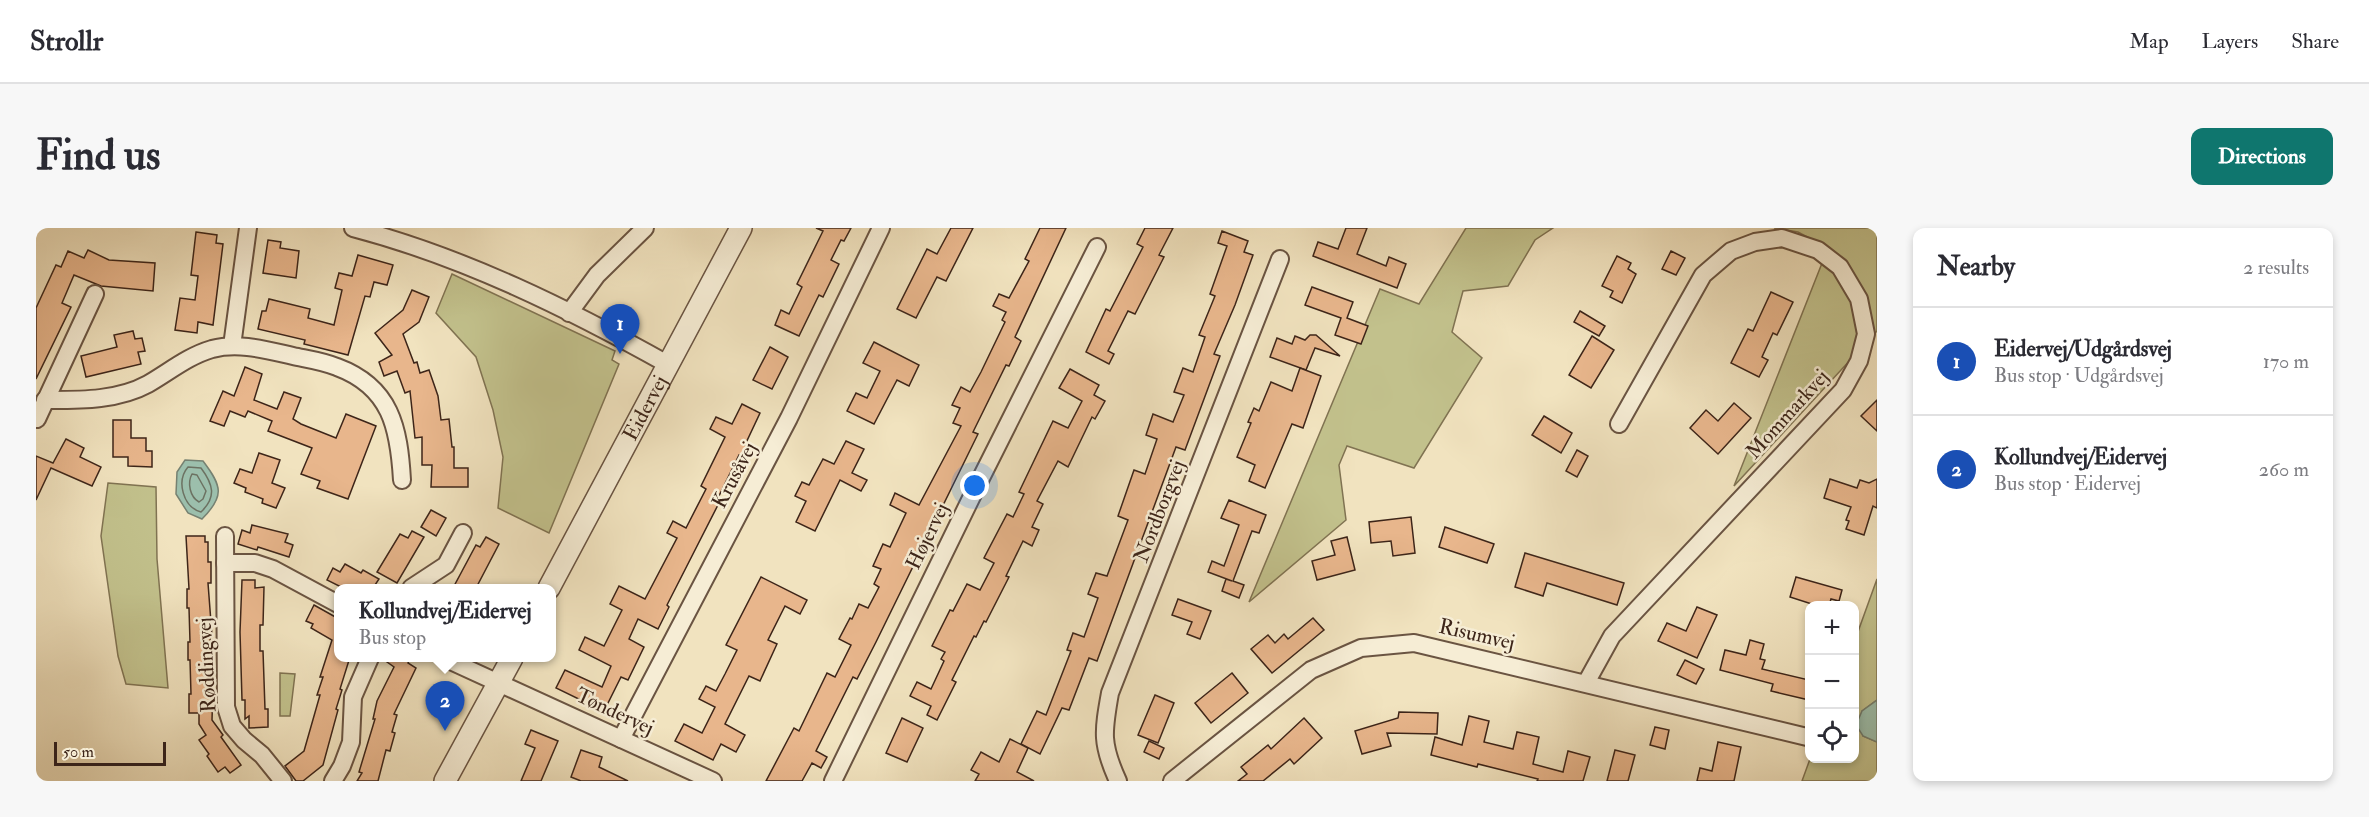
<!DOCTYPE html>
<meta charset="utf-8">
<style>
body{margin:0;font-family:"IM FELL Double Pica",serif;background:#f7f7f7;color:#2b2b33}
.controls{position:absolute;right:18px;bottom:18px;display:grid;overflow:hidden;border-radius:12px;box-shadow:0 3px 9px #0003}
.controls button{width:54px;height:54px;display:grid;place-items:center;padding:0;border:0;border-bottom:2px solid #e1e1e2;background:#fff;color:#2b2b33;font:30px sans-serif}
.scale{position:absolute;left:18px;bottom:15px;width:112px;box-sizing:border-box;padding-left:6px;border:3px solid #3d2519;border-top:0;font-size:16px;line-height:21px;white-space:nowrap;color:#3d2519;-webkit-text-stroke:4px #f6edd5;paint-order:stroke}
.you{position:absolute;left:939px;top:258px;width:21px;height:21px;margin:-15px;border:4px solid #fff;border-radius:50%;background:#1a73e8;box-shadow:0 0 0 9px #1a73e833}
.badge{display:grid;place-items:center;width:39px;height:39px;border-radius:50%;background:#0f766e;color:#fff;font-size:20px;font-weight:700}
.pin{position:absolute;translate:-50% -50px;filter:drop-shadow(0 2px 3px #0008)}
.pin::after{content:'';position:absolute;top:32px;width:21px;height:18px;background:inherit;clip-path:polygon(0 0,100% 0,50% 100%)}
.popup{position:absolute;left:298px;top:356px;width:222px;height:78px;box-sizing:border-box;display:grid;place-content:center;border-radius:12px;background:#fff;filter:drop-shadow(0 2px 4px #0005);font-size:20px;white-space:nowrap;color:#7c7c81}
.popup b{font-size:22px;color:#2b2b33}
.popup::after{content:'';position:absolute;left:50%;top:100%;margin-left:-12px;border:12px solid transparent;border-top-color:#fff}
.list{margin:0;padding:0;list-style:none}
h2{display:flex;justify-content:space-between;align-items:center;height:78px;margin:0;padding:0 24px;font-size:26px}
h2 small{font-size:20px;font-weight:400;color:#7c7c81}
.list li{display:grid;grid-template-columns:39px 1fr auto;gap:18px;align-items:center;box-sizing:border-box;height:108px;padding:0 24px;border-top:2px solid #e1e1e2}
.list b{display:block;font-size:22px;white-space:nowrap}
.list p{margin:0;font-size:20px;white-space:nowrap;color:#7c7c81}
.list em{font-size:20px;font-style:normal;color:#7c7c81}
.icon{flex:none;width:33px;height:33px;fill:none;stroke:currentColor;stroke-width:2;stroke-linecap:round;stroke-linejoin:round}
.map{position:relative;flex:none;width:1841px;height:553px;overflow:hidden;border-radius:12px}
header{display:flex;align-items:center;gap:36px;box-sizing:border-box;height:84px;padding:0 30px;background:#fff;border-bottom:2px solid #e1e1e2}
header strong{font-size:28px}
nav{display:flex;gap:33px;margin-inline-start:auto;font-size:21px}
.intro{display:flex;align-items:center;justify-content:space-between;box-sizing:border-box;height:144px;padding:0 36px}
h1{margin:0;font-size:42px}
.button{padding:15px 27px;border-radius:12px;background:#0f766e;color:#fff;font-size:21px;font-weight:700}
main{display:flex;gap:36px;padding:0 36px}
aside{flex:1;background:#fff;border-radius:12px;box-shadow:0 3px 9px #0003}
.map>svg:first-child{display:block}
.green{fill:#c2c18c;stroke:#807352;stroke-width:1.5}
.water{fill:#9cbfac;stroke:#768171;stroke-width:1.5}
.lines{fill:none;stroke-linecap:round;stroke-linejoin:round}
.shore{stroke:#6c7262;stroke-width:1.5}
.building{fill:#e8b68c;stroke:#3d2519;stroke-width:1.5}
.minor-casing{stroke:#6a5442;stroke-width:20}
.tertiary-casing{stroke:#6a5442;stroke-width:24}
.minor{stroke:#f6edd5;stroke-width:16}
.tertiary{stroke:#f6edd5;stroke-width:21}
.labels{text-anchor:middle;stroke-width:5;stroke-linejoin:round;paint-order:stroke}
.street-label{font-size:21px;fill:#3d2519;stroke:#f6edd5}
</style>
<header>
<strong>Strollr</strong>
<nav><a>Map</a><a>Layers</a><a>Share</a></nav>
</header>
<div class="intro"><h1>Find us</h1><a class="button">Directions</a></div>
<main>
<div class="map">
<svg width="1841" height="553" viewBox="0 0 1841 553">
<rect width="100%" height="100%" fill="#f1e3bf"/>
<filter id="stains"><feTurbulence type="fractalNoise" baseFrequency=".00333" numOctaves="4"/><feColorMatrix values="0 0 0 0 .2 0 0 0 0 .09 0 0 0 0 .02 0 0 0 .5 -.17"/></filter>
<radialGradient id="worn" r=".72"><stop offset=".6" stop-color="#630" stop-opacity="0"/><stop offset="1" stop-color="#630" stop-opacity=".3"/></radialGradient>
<g class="green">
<polygon points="1430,0 1517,0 1499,12 1472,58 1427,63 1416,104 1446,130 1378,240 1311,218 1303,237 1310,292 1213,374 1344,61 1383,76"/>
<polygon points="1738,0 1841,0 1841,103 1698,258 1792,20 1762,4"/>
<polygon points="416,46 579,123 576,132 583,136 513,305 462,280 467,229 457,182 440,129 400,85"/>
<polygon points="72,255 120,259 121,331 132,460 90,456 82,428 65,308"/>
<polygon points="1841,351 1841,472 1826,483 1827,508 1841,514 1841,553 1766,553 1774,531 1818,530 1819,412"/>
<polygon points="244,445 259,446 254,488 244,488"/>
</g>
<g class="water">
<path d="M149 232 167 233C186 258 189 268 166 291L152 285 140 266 141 244Z"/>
<polygon points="1841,472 1841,514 1827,508 1820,497 1826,483"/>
</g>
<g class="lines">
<g class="shore">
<path d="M152 239 165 240C177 256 181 269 165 284 147 279 140 253 152 239Z"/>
<path d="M156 246 161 247 170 263 167 271 163 274C154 269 151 255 156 246Z"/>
</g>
</g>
<g class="building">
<polygon points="780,0 815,0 808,13 805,12 795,32 803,36 787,69 783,67 763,108 739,97 745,82 753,86 766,59 761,56 787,3"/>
<polygon points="915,0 937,0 910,53 901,49 880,90 861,81 891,21 901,26"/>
<polygon points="1004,0 1030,0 979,109 985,113 973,138 970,137 937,204 942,206 840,414 821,451 817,449 780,523 791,529 785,540 776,535 766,553 730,553 758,500 763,503 791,445 799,449 815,417 803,411 814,390 816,391 823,376 832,380 843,359 838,356 845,341 837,338 847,316 854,319 870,285 854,277 859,265 883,277 925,198 917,195 924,180 916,177 925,159 934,164 945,144 969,94 966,92 970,84 957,78 963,66 973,70 993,33 989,31"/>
<polygon points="1109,0 1137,0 1123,27 1128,29 1099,86 1092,83 1072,123 1078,126 1073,136 1050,124 1070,81 1074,83 1107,19 1101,16"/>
<polygon points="1310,0 1331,0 1321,26 1350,38 1353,29 1370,36 1361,60 1277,28 1282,14 1302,21"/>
<polygon points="1186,3 1212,13 1208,24 1217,27 1199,77 1178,126 1184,128 1149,222 1140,219 1061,433 1053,430 1033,482 1026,480 1004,526 985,516 1001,483 1010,487 1035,423 1031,422 1037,405 1048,409 1062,370 1052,366 1060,345 1071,348 1092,292 1082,288 1098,242 1109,246 1121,211 1110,207 1117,186 1137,194 1148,167 1138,164 1147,140 1157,144 1169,109 1163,107 1179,68 1174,66 1191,18 1182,15"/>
<polygon points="160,4 181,7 180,15 187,16 177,97 162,94 161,105 139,102 144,70 159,72 162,48 155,47"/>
<polygon points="232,12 245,14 244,20 263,23 260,50 227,45"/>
<polygon points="52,22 73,32 119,35 117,63 65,58 38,47 26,75 35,79 0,151 0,80 20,37 25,39 32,23 48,30"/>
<polygon points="1635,23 1649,30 1640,47 1626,41"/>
<polygon points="322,27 357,37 351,57 338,54 334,69 329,68 312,127 268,116 269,112 222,101 226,83 230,83 233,71 274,81 272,90 298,97 306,62 299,60 303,45 316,48"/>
<polygon points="1581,28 1595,35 1592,41 1600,46 1586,75 1574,69 1577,63 1566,58"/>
<polygon points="1276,59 1317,74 1311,90 1332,98 1325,116 1299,107 1305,90 1269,77"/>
<polygon points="376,62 393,69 383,94 367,106 378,135 381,134 384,145 393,142 402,168 405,192 413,191 416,219 418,219 418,240 432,240 432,259 395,259 396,237 386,237 386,209 379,210 374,163 369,165 361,143 348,148 343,134 356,127 339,105 367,82"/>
<polygon points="1735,64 1757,74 1741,107 1737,105 1726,129 1732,132 1723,149 1695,135 1712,101 1717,103"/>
<polygon points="1544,83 1569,98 1563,108 1538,94"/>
<polygon points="97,103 99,111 106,110 109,123 102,124 105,136 50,149 45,128 81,119 78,107"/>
<polygon points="1274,107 1280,107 1304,128 1279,120 1270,142 1234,129 1241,110 1256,116 1259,108 1269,112"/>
<polygon points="1556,108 1578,122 1555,160 1533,147"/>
<polygon points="838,114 883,137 873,158 861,152 838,196 811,183 820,165 831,170 844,143 827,135"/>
<polygon points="734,119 752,129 736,161 717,152"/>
<polygon points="209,139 226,146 218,172 241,181 248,164 265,170 257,191 265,196 300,210 310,186 340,198 312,271 281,260 284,253 265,246 276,220 232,203 236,193 212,183 209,189 194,183 188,198 174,193 187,163 198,168"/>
<polygon points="1264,140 1285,148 1267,200 1256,196 1229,260 1213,253 1219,237 1201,229 1215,195 1212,194 1218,180 1223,183 1235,154 1256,163"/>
<polygon points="1034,141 1063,157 1058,167 1069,173 1059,191 1056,189 1032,239 1022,233 1001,273 1007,276 996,299 1003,302 996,318 987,313 970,348 973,349 950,394 948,393 940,409 938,408 916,452 920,454 901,492 891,487 895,478 874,468 881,454 895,461 908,433 905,431 909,424 896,418 914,382 917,383 931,356 944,362 958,335 948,330 971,286 977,289 988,266 983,264 1017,193 1032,200 1046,173 1023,160"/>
<polygon points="1841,172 1841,203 1825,188"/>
<polygon points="1698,175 1715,190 1682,226 1654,200 1670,182 1682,193"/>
<polygon points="706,176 724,185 709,217 713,218 707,229 703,227 682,270 685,271 631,377 633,379 622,401 602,391 593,411 608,419 592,452 585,449 571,477 558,471 555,477 520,460 529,442 566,459 575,438 543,422 549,409 568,418 586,382 574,376 583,358 609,371 641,310 631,305 637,293 650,300 670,261 665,258 689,209 674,201 680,189 696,196"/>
<polygon points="1508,188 1536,205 1525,225 1496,207"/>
<polygon points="77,192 95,192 95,210 110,210 110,223 116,223 116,239 92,238 92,229 77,229"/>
<polygon points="30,211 48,220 44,229 65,239 56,258 15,240 0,272 0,228 17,235"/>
<polygon points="810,213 828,221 816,245 831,252 825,263 804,252 779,303 760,294 770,273 759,268 766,254 773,257 787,231 798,236"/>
<polygon points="1541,222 1552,228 1541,249 1530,243"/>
<polygon points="223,225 244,232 236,255 249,260 240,280 226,275 227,271 209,264 210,260 198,255 204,241 216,245"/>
<polygon points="1794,251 1821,260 1824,252 1833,255 1841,251 1841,280 1837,278 1828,307 1810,301 1813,293 1810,292 1815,279 1788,270"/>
<polygon points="1193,272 1230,287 1223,305 1216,303 1197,353 1208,357 1203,370 1186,363 1190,351 1196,353 1172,344 1176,333 1188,338 1203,297 1185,290"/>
<polygon points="395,282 410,290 400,308 385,299"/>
<polygon points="1375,289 1379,325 1357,328 1355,313 1335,315 1333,294"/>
<polygon points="216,297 252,306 249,314 257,317 253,329 222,319 221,322 202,316 206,302 214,305"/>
<polygon points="1409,299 1458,316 1451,335 1403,319"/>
<polygon points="376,303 388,309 361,355 341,344 364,306 372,310"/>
<polygon points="150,308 169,308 169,314 172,314 172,334 175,334 175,355 172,355 176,408 174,408 177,460 176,492 187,507 185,509 205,537 194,545 189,539 182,544 171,528 173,526 163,512 170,507 163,496 163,485 153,485 153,466 155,466 154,432 152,432 152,414 154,414 153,380 151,380 151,361 153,361"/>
<polygon points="450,309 463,316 440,360 417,360 440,317 444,319"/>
<polygon points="1311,309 1319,342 1281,352 1276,333 1299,327 1295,313"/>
<polygon points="1489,325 1588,355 1581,377 1511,355 1507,368 1479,359"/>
<polygon points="309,336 325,345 327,342 343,351 337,360 307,360 291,352 297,340 304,344"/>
<polygon points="725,349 771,372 764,386 749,378 732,412 741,416 724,453 713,448 689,496 709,507 700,524 685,516 677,532 639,513 648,496 666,505 679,479 663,471 670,458 680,463 689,446 701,422 690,417"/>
<polygon points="1760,349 1806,362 1803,373 1795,371 1793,378 1782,378 1754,369"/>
<polygon points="206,352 219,352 219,360 228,359 227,397 224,397 224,423 227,423 229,481 232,481 232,499 213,500 213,488 209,491 209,472 206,472 204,404"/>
<polygon points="1142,371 1175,383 1164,411 1151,406 1156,394 1136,387"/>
<polygon points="278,377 303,391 303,429 314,429 304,461 306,462 300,481 302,482 287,537 267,553 260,553 249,538 268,523 284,467 281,467 287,449 284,449 296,412 275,400 277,396 270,393"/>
<polygon points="1661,379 1681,387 1661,430 1622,413 1631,395 1650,403"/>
<polygon points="1277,390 1288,402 1236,445 1215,421 1232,407 1239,415 1248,406 1252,411"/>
<polygon points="1714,412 1728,416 1724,431 1729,432 1726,441 1773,452 1773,472 1735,463 1737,456 1684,442 1689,422 1710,427"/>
<polygon points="344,429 375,429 372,435 380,440 358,486 361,487 356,504 359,505 354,523 350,522 342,553 321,553 326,545 323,544 339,491 337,491 341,473 358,439"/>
<polygon points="1649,432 1668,441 1660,456 1641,447"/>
<polygon points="1196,445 1212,465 1175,495 1159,475"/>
<polygon points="1119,467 1138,475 1122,515 1102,507"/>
<polygon points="1363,484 1402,485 1401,506 1351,505 1355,518 1326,526 1319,503 1362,490"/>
<polygon points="1433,488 1453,493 1448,514 1477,521 1481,504 1503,509 1497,536 1527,544 1532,523 1554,529 1547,553 1501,553 1502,551 1442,536 1441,539 1395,527 1399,509 1426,517"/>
<polygon points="866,490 887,500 871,534 850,525"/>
<polygon points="1268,490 1286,510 1258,536 1254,531 1227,553 1202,553 1211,546 1205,539 1232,517 1235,521"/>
<polygon points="1619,499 1633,502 1629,521 1614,517"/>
<polygon points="495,502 522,513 505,553 485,553 499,520 489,516"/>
<polygon points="974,511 992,520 981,544 998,553 939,553 943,546 935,542 945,524 963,534"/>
<polygon points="1113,513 1128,520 1123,531 1108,524"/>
<polygon points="1682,514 1705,519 1698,553 1661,553 1664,540 1676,543"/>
<polygon points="545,522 566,529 563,539 592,553 545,553 535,549"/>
<polygon points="1579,522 1599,527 1592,553 1571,553"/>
</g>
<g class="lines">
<g class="minor-casing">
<g id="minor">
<path d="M317 0C428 29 533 81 633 137"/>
<polyline points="533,85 561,47 609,0"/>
<polyline points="196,118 212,0"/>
<path d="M9 172C43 172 81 173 112 156 133 144 152 128 176 121 203 114 230 122 257 128 271 131 287 133 301 139 355 159 363 200 366 252"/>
<polyline points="1,191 59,66"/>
<polyline points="189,308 190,479 196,498 208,512 226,527 247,553"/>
<polyline points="189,335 219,335 237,341 302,376"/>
<polyline points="375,360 410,337 427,305"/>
<polyline points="408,430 677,553"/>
<polyline points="1550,455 1576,408 1807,162 1823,133 1830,106 1823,71 1804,39 1782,22 1746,10 1719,14 1695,23 1667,47 1583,196"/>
<polyline points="585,511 753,190 845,0"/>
<polyline points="297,553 306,538 315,514 317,469 334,430"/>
<polyline points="797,553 940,260 1061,19"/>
<path d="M1082 553C1065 516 1067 504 1074 465L1244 31"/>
<polyline points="1136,553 1275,442 1325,420 1378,415 1771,509"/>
</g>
</g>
<g class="tertiary-casing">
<g id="tertiary">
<path id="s1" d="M513 360 705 0"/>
<polyline points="409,553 476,430"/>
</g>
</g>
<use href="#minor" class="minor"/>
<use href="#tertiary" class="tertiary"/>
</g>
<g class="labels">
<g class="street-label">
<text dy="7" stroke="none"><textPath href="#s1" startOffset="204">Eidervej</textPath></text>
<text transform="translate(1751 186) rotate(-48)" y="7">Mommarkvej</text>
<text transform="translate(698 247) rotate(-62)" y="7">Krusåvej</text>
<text transform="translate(1123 283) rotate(-69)" y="7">Nordborgvej</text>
<text transform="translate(891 308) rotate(-64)" y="7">Højervej</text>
<text transform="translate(1441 406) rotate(13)" y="7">Risumvej</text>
<text transform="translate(170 437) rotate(-93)" y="7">Røddingvej</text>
<text transform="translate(579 483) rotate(25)" y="7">Tøndervej</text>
</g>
</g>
<rect width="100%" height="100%" filter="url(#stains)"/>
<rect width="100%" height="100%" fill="url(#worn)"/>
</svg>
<div class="controls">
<button>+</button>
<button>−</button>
<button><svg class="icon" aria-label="locate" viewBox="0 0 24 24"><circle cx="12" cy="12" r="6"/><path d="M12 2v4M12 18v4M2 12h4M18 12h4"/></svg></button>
</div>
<div class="scale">50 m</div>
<div class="you"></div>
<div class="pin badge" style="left:584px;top:126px;background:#1a4fb4">1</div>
<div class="pin badge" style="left:409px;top:503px;background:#1a4fb4">2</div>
<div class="popup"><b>Kollundvej/Eidervej</b>Bus stop</div>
</div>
<aside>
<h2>Nearby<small>2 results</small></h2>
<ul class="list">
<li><span class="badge" style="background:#1a4fb4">1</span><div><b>Eidervej/Udgårdsvej</b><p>Bus stop · Udgårdsvej</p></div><em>170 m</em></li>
<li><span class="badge" style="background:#1a4fb4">2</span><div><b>Kollundvej/Eidervej</b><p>Bus stop · Eidervej</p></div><em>260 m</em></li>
</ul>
</aside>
</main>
